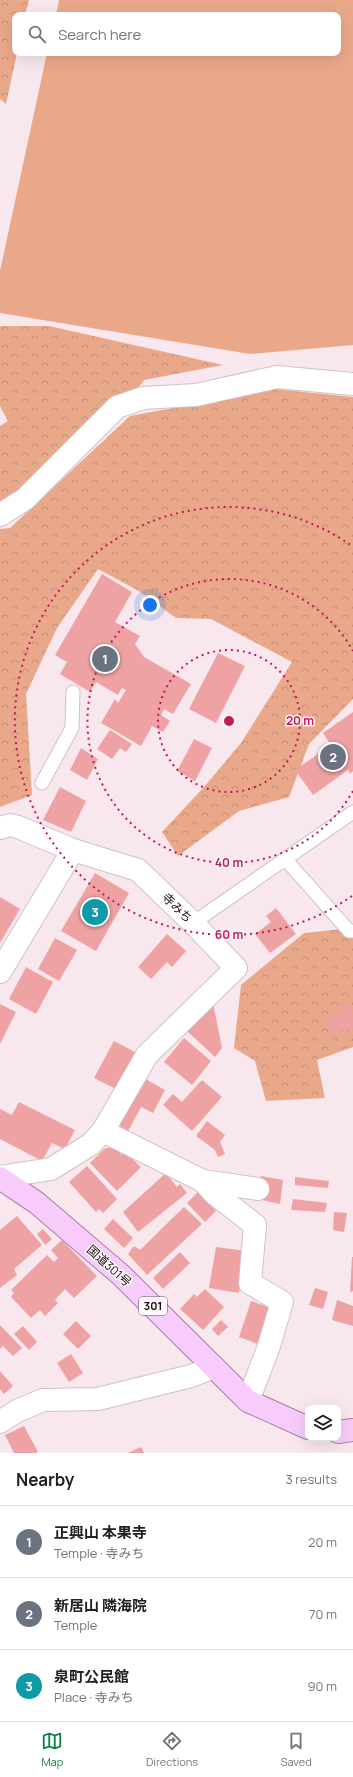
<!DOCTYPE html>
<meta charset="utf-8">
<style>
body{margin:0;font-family:Manrope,"Noto Sans JP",sans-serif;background:#f2f2f2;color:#202124}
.controls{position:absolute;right:12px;bottom:12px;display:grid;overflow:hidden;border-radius:8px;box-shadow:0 4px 16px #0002}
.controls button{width:36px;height:36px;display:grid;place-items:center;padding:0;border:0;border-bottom:1px solid #e0e0e0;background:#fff;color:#202124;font:20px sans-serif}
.you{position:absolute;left:150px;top:605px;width:14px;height:14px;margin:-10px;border:3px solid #fff;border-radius:50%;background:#1a73e8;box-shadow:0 0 0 6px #1a73e833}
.badge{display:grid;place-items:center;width:26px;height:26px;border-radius:50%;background:#0b8043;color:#fff;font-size:13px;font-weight:700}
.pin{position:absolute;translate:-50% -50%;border:2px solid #fff;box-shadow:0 1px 4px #0006}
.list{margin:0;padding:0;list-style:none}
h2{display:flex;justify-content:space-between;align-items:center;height:52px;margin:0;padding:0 16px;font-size:17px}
h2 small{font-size:13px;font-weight:400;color:#757577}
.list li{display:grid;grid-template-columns:26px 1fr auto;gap:12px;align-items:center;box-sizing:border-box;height:72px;padding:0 16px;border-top:1px solid #e0e0e0}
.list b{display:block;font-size:15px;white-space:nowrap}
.list p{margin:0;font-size:13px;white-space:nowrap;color:#757577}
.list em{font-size:13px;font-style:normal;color:#757577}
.icon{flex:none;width:22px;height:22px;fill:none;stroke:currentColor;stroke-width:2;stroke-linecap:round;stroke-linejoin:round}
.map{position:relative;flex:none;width:353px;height:1453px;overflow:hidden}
.search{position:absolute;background:#fff;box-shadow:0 4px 16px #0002;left:12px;right:12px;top:12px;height:44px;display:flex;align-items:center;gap:10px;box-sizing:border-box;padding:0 14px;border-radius:8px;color:#757577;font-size:15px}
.sheet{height:268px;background:#fff}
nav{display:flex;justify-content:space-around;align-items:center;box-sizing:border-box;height:56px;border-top:1px solid #e0e0e0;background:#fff;font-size:11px;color:#757577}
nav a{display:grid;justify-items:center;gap:2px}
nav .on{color:#0b8043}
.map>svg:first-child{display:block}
.forest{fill:url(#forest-crowns)}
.pitch{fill:#eaa88b}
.building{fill:#eea2a3}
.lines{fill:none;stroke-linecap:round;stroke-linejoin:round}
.service-casing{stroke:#d0c1c7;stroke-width:15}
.minor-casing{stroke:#d0c1c7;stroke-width:24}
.trunk-casing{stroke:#a681a7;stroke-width:24}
.service{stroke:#fff;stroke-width:13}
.minor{stroke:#fff;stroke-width:22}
.trunk{stroke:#f8ccfa;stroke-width:22}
.ring{fill:none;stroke:#c2185b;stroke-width:2;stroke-dasharray:2 4}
.labels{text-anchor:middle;stroke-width:3;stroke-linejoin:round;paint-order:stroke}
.shield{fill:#fef8fb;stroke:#595456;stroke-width:1}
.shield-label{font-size:11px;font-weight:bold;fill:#120d0f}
.street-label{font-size:12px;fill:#120d0f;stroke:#fef8fb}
.centre{fill:#c2185b;stroke:#fef8fb;stroke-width:2}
.ring-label{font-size:12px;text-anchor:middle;font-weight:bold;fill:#c2185b;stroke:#fef8fb;stroke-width:3;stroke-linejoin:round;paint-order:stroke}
</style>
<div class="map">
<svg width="353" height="1453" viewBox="0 0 353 1453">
<defs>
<pattern id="forest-crowns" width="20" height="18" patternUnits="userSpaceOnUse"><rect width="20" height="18" fill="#eaa88b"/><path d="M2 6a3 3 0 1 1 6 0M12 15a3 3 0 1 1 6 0" fill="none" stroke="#c88f77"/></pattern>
</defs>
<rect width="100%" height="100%" fill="#f8e8ee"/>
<g class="forest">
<polygon points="0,0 29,0 25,15 15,15 15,53 17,53 6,104 0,99"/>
<polygon points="0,326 49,326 223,365 144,380 126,404 0,515 0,426 8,421 0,406"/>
<polygon points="274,389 353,397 353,699 309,744 289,797 239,811 178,856 162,832 204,787 241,743 292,662 211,619 176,618 139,591 98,569 57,628 26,694 32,795 0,807 0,529 10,528 130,416"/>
<polygon points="353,928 353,1047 317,1060 325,1098 266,1101 255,1061 234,1048 241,985 304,933"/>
</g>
<polygon class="pitch" points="59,0 353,0 353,345 250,354 0,313 0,271 47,53 338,53 338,15 56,15"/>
<g class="building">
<polygon points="102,574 132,592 115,622 140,636 135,644 144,657 191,684 173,714 164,709 161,715 170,721 163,732 152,726 141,746 101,723 115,699 118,703 126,690 122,688 118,695 96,682 90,692 60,674 67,662 55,655"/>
<polygon points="218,653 245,666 216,723 189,709"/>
<polygon points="353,712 353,771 350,774 348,770 313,795 295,770 331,745 323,733"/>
<polygon points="110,730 132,744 126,752 120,748 112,759 97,749"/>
<polygon points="194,739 212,748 195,781 177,771"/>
<polygon points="81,748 98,759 87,780 70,770"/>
<polygon points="60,787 86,801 71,832 43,820"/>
<polygon points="95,873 129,893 96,951 61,931"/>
<polygon points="0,897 20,909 0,943"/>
<polygon points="276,908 296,934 270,953 255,934 271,922 266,916"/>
<polygon points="167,934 186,951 172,967 167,962 151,979 138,967"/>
<polygon points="55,938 77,950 59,981 38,969"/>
<polygon points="26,967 53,982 36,1014 9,999"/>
<polygon points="213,1003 222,1048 215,1057 187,1031"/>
<polygon points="0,1004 16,1012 0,1044"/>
<polygon points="350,1004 353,1016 353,1028 330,1034 326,1017 340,1014 338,1007"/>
<polygon points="184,1038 211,1061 192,1085 164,1062"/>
<polygon points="114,1041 135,1052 116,1089 94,1078"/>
<polygon points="142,1077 165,1090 153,1113 141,1107 127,1133 112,1125"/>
<polygon points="202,1080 222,1097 192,1131 163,1105 173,1094 182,1102"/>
<polygon points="19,1102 75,1130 65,1149 52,1143 42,1161 0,1139 0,1109 12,1115"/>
<polygon points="207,1121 225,1135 220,1142 225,1154 218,1157 215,1150 196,1136"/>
<polygon points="116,1145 121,1155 124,1151 141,1167 117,1191 90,1163 104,1149"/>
<polygon points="87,1166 117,1199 103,1213 99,1209 96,1212 69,1182"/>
<polygon points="166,1173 177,1187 180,1184 187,1193 138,1232 123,1212"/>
<polygon points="261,1176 283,1180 280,1204 258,1199"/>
<polygon points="295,1177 329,1181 328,1188 295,1185"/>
<polygon points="198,1192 216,1211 205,1222 187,1203"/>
<polygon points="293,1199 327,1203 325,1212 291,1210"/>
<polygon points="184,1207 202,1224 147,1275 128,1254 134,1246 140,1250"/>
<polygon points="334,1212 347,1213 344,1232 333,1230"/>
<polygon points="17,1216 42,1245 14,1269 17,1275 0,1288 0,1230"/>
<polygon points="113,1219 133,1238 124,1248 104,1229"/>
<polygon points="43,1229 52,1239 45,1245 37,1234"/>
<polygon points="62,1240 97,1276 74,1298 65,1289 55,1300 58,1303 45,1316 40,1310 31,1318 11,1297 14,1293 11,1290 47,1255 54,1262 58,1258 51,1250"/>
<polygon points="216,1247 246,1251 239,1293 209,1288"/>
<polygon points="180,1252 190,1263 163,1289 153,1278"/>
<polygon points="352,1257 353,1257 353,1291 350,1292"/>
<polygon points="315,1288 328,1292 323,1309 309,1305"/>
<polygon points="205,1289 224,1307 203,1330 180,1309 194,1294 197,1297"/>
<polygon points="337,1300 353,1306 353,1326 332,1320"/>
<polygon points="251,1301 271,1308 258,1344 239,1337"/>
<polygon points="221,1320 228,1327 218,1336 212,1329"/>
<polygon points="76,1321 91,1336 78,1349 63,1334"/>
<polygon points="0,1325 22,1348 13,1356 3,1346 0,1349"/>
<polygon points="23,1326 37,1342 29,1350 14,1334"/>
<polygon points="71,1354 83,1373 69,1382 57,1363"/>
<polygon points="0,1371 13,1386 4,1394 0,1389"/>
<polygon points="24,1426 38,1452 35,1453 14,1453 5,1435"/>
<polygon points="141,1447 144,1453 128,1453"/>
</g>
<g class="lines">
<g class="service-casing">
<g id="service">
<polyline points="42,783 72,728 73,692"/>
<polyline points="286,860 349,931 353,931"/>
<polyline points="193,923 353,812"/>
</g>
</g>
<g class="minor-casing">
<g id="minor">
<polyline points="0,515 25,499 117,407 143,398 196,395 277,377 353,384"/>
<polyline points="0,828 10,825 18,827 73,850 138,870 193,923 236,968 147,1055 103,1131 91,1144 51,1169 0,1177"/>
<polyline points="0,972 73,850"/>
<polyline points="103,1131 203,1181 258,1189"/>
<polyline points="203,1181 215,1194 255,1225 250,1283 282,1302 268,1349 248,1401"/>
<polyline points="0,1422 17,1411 43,1400 98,1399 191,1376 214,1367"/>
</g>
</g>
<g class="trunk-casing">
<g id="trunk">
<polyline points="0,1178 37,1203 121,1275 248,1401 308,1428"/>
<polyline points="338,1432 353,1430"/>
</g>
</g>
<use href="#service" class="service"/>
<use href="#minor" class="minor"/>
<use href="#trunk" class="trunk"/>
</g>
<g class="ring">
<circle cx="229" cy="721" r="71"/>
<path d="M353 791A142 142 0 1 1 353 651"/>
<path d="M352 896A214 214 0 1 1 352 546"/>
</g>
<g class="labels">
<rect class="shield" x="139" y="1297" width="28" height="18" rx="3"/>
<g class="shield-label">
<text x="153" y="1310">301</text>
</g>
<g class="street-label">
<text transform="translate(177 908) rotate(44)" y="4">寺みち</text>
<text transform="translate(109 1266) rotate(42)" y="4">国道301号</text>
</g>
</g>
<circle cx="229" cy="721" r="6" class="centre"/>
<g class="ring-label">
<text x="300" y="725">20 m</text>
<text x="229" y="867">40 m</text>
<text x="229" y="939">60 m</text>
</g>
</svg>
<div class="controls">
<button><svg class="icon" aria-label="layers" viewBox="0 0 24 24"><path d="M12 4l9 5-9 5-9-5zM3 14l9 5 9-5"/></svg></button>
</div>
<div class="you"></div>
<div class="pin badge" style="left:105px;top:659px;background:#6b7280">1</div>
<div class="pin badge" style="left:333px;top:757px;background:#6b7280">2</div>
<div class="pin badge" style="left:95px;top:912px;background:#0f9aa8">3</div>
<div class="search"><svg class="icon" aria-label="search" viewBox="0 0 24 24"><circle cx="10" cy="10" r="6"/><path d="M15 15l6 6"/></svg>Search here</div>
</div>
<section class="sheet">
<h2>Nearby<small>3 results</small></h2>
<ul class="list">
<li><span class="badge" style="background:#6b7280">1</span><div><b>正興山 本果寺</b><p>Temple · 寺みち</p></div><em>20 m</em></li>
<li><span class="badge" style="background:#6b7280">2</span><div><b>新居山 隣海院</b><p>Temple</p></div><em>70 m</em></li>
<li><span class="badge" style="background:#0f9aa8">3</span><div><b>泉町公民館</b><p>Place · 寺みち</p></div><em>90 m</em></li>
</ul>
</section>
<nav>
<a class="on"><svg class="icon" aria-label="map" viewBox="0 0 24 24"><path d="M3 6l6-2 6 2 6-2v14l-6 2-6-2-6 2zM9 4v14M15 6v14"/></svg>Map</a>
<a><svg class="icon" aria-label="directions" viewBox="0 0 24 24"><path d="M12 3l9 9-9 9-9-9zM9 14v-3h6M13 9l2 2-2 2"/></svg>Directions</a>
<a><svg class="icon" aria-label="saved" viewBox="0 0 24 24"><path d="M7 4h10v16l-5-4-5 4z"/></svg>Saved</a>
</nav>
